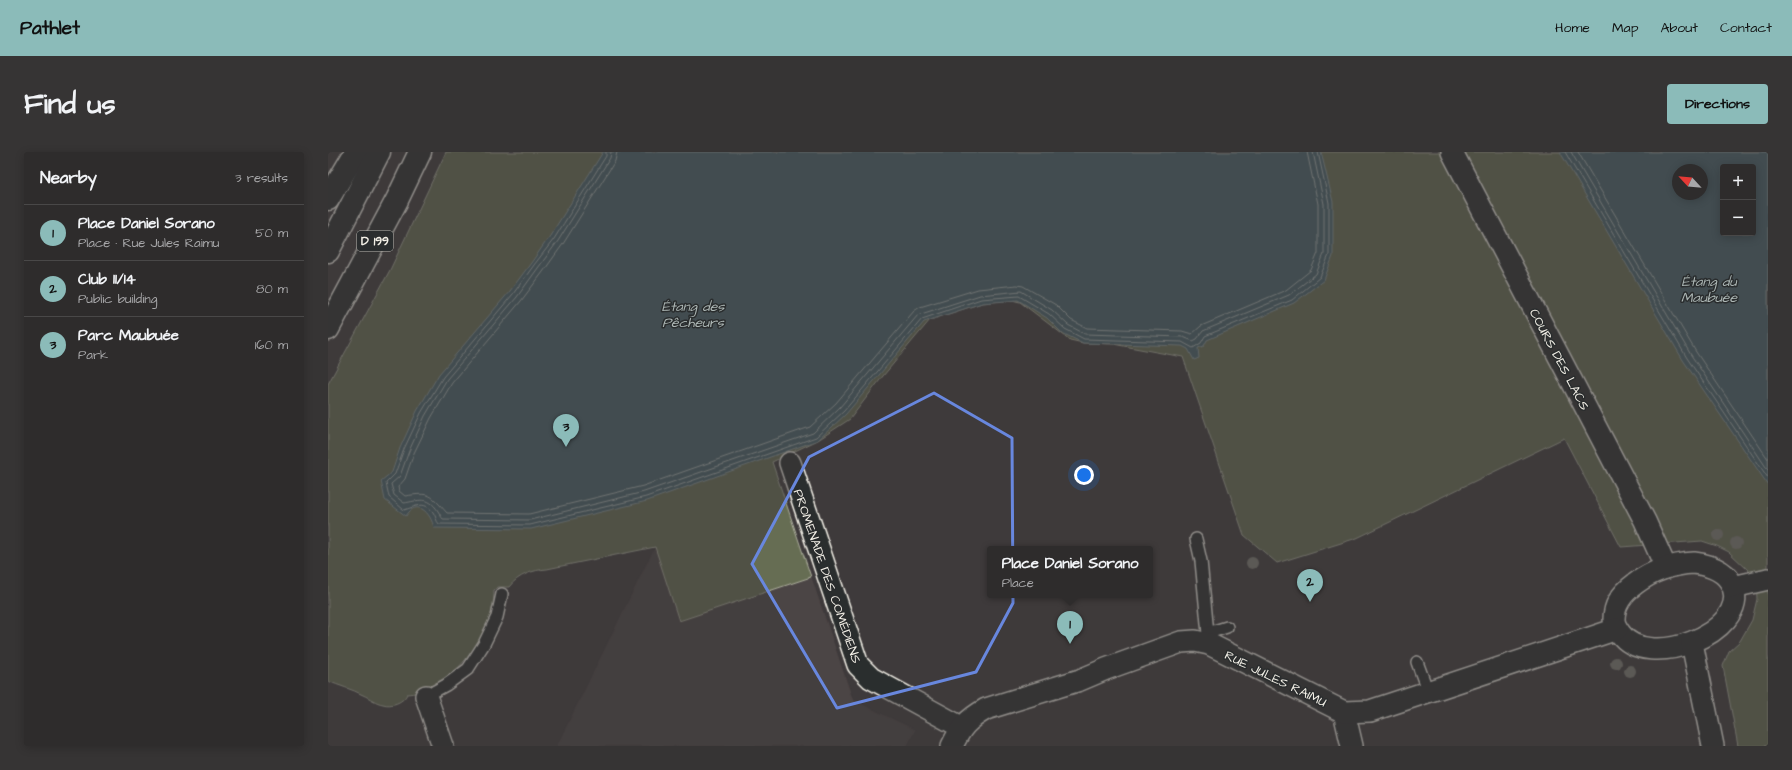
<!DOCTYPE html>
<meta charset="utf-8">
<style>
body{margin:0;font-family:"Architects Daughter",sans-serif;background:#363434;color:#f1f3f6}
.controls{position:absolute;right:12px;top:12px;display:grid;overflow:hidden;border-radius:4px;box-shadow:0 2px 10px #0003}
.controls button{width:36px;height:36px;display:grid;place-items:center;padding:0;border:0;border-bottom:1px solid #494848;background:#2e2c2c;color:#f1f3f6;font:20px sans-serif}
.compass{position:absolute;left:1344px;top:12px;width:36px;height:36px;border-radius:50%;background:#2e2c2c;box-shadow:0 2px 10px #0003;rotate:296deg}
.you{position:absolute;left:756px;top:323px;width:14px;height:14px;margin:-10px;border:3px solid #fff;border-radius:50%;background:#1a73e8;box-shadow:0 0 0 6px #1a73e833}
.badge{display:grid;place-items:center;width:26px;height:26px;border-radius:50%;background:#8bbbb9;color:#111;font-size:13px;font-weight:700}
.pin{position:absolute;translate:-50% -33px;filter:drop-shadow(0 1px 2px #0008)}
.pin::after{content:'';position:absolute;top:21px;width:14px;height:12px;background:inherit;clip-path:polygon(0 0,100% 0,50% 100%)}
.popup{position:absolute;left:659px;top:394px;width:166px;height:52px;box-sizing:border-box;display:grid;place-content:center;border-radius:4px;background:#2e2c2c;filter:drop-shadow(0 1px 3px #0005);font-size:13px;white-space:nowrap;color:#a7a7a9}
.popup b{font-size:15px;color:#f1f3f6}
.popup::after{content:'';position:absolute;left:50%;top:100%;margin-left:-8px;border:8px solid transparent;border-top-color:#2e2c2c}
.list{margin:0;padding:0;list-style:none}
h2{display:flex;justify-content:space-between;align-items:center;height:52px;margin:0;padding:0 16px;font-size:17px}
h2 small{font-size:13px;font-weight:400;color:#a7a7a9}
.list li{display:grid;grid-template-columns:26px 1fr auto;gap:12px;align-items:center;box-sizing:border-box;height:56px;padding:0 16px;border-top:1px solid #494848}
.list b{display:block;font-size:15px;white-space:nowrap}
.list p{margin:0;font-size:13px;white-space:nowrap;color:#a7a7a9}
.list em{font-size:13px;font-style:normal;color:#a7a7a9}
.map{position:relative;flex:none;width:1440px;height:594px;overflow:hidden;border-radius:4px}
header{display:flex;align-items:center;gap:24px;box-sizing:border-box;height:56px;padding:0 20px;background:#8bbbb9;color:#111}
header strong{font-size:19px}
nav{display:flex;gap:22px;margin-inline-start:auto;font-size:14px}
.intro{display:flex;align-items:center;justify-content:space-between;box-sizing:border-box;height:96px;padding:0 24px}
h1{margin:0;font-size:28px}
.button{padding:10px 18px;border-radius:4px;background:#8bbbb9;color:#111;font-size:14px;font-weight:700}
main{display:flex;gap:24px;padding:0 24px}
aside{flex:1;background:#2e2c2c;border-radius:4px;box-shadow:0 2px 10px #0003}
.map>svg:first-child{display:block}
.built{fill:#4c4444}
.green{fill:#666d53;stroke:#adaf9e;fill-rule:evenodd}
.water{fill:#46626a;stroke:#8c9b9c;fill-rule:evenodd}
.lines{fill:none;stroke-linecap:round;stroke-linejoin:round}
.shore{stroke:#aeb8b6;stroke-width:1}
.service-casing{stroke:#f4f1e8;stroke-width:14}
.minor-casing{stroke:#f4f1e8;stroke-width:24}
.trunk-casing{stroke:#f4f1e8;stroke-width:25}
.service{stroke:#2a2d2e;stroke-width:11}
.minor{stroke:#2a2d2e;stroke-width:21}
.trunk{stroke:#2a2d2e;stroke-width:22}
.tree{fill:#7f7e75}
.marked{fill:none;stroke:#6887de;stroke-width:3;stroke-linejoin:round}
.labels{text-anchor:middle;stroke-width:3;stroke-linejoin:round;paint-order:stroke}
.shield{fill:#2a2d2e;stroke:#b7b6b0;stroke-width:1}
.shield-label{font-size:12px;font-weight:bold;fill:#f4f1e8}
.street-label{font-size:13px;fill:#f4f1e8;stroke:#2a2d2e}
.water-label{font-size:14px;font-style:italic;fill:#aeb8b6;stroke:#2a2d2e}
</style>
<header>
<strong>Pathlet</strong>
<nav><a>Home</a><a>Map</a><a>About</a><a>Contact</a></nav>
</header>
<div class="intro"><h1>Find us</h1><a class="button">Directions</a></div>
<main>
<aside>
<h2>Nearby<small>3 results</small></h2>
<ul class="list">
<li><span class="badge">1</span><div><b>Place Daniel Sorano</b><p>Place · Rue Jules Raimu</p></div><em>50 m</em></li>
<li><span class="badge">2</span><div><b>Club 11/14</b><p>Public building</p></div><em>80 m</em></li>
<li><span class="badge">3</span><div><b>Parc Maubuée</b><p>Park</p></div><em>160 m</em></li>
</ul>
</aside>
<div class="map">
<svg width="1440" height="594" viewBox="0 0 1440 594">
<rect width="100%" height="100%" fill="#3e3a3b"/>
<filter id="ink" filterUnits="userSpaceOnUse"><feTurbulence type="fractalNoise" baseFrequency=".025" numOctaves="2"/><feDisplacementMap in="SourceGraphic" scale="8" xChannelSelector="R" yChannelSelector="G"/><feConvolveMatrix kernelMatrix="1 2 1 2 8 2 1 2 1" color-interpolation-filters="sRGB"/></filter>
<g filter="url(#ink)">
<polygon class="built" points="458,350 525,548 587,578 579,594 229,594 327,395"/>
<path class="green" d="M118 0H1440V594H1410L1395 514 1401 499 1412 489 1424 468 1429 447 1428 429 1420 418 1401 400 1389 394 1374 389 1293 395 1236 286 1029 386 949 411 916 383 855 205 785 192 755 191 742 188 692 150 684 148 654 151 602 168 555 224 522 267 490 288 444 310 483 425 351 469 327 395 219 417C205 418 190 423 181 435H170L166 438C166 450 163 466 159 477 157 484 151 489 147 495 131 518 109 540 79 542 76 550 63 555 55 552 48 551 42 546 35 543 24 537 11 534 0 529V232L62 118ZM1395 15H1425V81H1395ZM1350 18H1374V42H1350Z"/>
<g class="water">
<path d="M275 0H993L1005 50V104L996 128 966 151 879 188 876 194 870 196 871 206 866 208 860 197 854 194 755 191 734 181 719 166 690 148 654 151 596 170 518 262 490 288 319 349 203 377 106 376C103 361 89 346 78 364L57 348 53 329 64 320 72 296 89 259 111 222 182 139 203 111 222 84Z"/>
<path d="M1232 0H1440V333L1355 208ZM1395 15H1425V81H1395ZM1350 18H1374V42H1350Z"/>
</g>
<g class="lines">
<g class="shore">
<path d="M278 0V4L226 87 206 113 185 142 115 225 93 261 76 297 67 322 58 331 61 345 76 358C87 355 96 348 105 360 108 364 108 369 111 372L202 373 318 345 488 285 516 259 594 167 653 147 691 144 721 162 737 177 756 187 854 190 865 196 873 191 877 184 964 148 992 125 1001 103V51L990 0"/>
<path d="M283 0 282 6 230 89 210 116 189 145 119 227 97 264 81 299 72 324 63 332 66 343 76 351C90 349 100 343 110 359 112 362 113 365 115 367L202 368 316 340 485 281 512 255 590 163 652 143 693 139 724 158 740 173 757 182 855 185 865 189 869 187 875 179 961 143 988 122 996 102V52L985 0"/>
<path d="M289 0 287 9 235 92 215 120 193 149 124 231 103 266 86 301 77 327 70 335 71 339 77 344C103 340 102 342 119 361L201 362 315 334 482 275 508 251 586 159 592 155 650 137 689 133 695 134 728 153 743 168 759 176 854 179 864 182 873 174 958 138 983 118 990 101V52L979 0"/>
<polyline points="1237,0 1359,206 1440,326"/>
<polyline points="1243,0 1363,203 1440,318"/>
<polyline points="1250,0 1368,200 1440,307"/>
</g>
<g class="service-casing">
<g id="service">
<polyline points="868,387 873,409 881,492"/>
<polyline points="880,481 899,475"/>
<polyline points="1089,510 1100,540"/>
<polyline points="98,544 118,533 140,517 156,492 169,465 174,442"/>
</g>
</g>
<g class="minor-casing">
<g id="minor">
<polyline points="1124,0 1317,369 1338,416"/>
<polyline points="462,311 530,513 543,526 633,575"/>
<path d="M1366 411C1382 413 1399 419 1405 435 1421 481 1318 520 1292 481 1289 477 1286 472 1286 467 1286 452 1296 440 1307 432 1324 419 1345 412 1366 411Z"/>
<polyline points="1405,435 1440,427"/>
<polyline points="1364,491 1385,594"/>
<polyline points="98,544 115,594"/>
<polyline points="1016,560 1024,594"/>
<path d="M624 594C633 575 639 568 658 557L752 528 778 517 853 490 867 489 881 492 1016 560 1042 559 1289 477"/>
</g>
</g>
<g class="trunk-casing">
<g id="trunk">
<polyline points="0,47 28,0"/>
<polyline points="0,99 51,0"/>
<polyline points="0,177 69,48 92,0"/>
</g>
</g>
<use href="#service" class="service"/>
<use href="#minor" class="minor"/>
<use href="#trunk" class="trunk"/>
</g>
<g class="tree">
<circle cx="1390" cy="383" r="6"/>
<circle cx="1408" cy="391" r="6"/>
<circle cx="924" cy="411" r="6"/>
<circle cx="1288" cy="511" r="6"/>
<circle cx="1302" cy="519" r="6"/>
</g>
</g>
<path d="M0 0H1440V594H0ZM606 241 684 286 685 451 648 520 509 556 424 412 481 305Z" fill="#3e3a3b" fill-opacity=".55" fill-rule="evenodd"/>
<path class="marked" d="M606 241 684 286 685 451 648 520 509 556 424 412 481 305Z"/>
<g class="labels">
<rect class="shield" x="29" y="79" width="36" height="20" rx="3"/>
<g class="shield-label">
<text x="47" y="93">D 199</text>
</g>
<g class="street-label">
<text transform="translate(1232 207) rotate(62)" y="5">COURS DES LACS</text>
<text transform="translate(500 424) rotate(71)" y="5">PROMENADE DES COMÉDIENS</text>
<text transform="translate(948 526) rotate(26)" y="5">RUE JULES RAIMU</text>
</g>
<g class="water-label">
<text x="1381" y="134">Étang du<tspan x="1381" dy="16">Maubuée</tspan></text>
<text x="365" y="159">Étang des<tspan x="365" dy="16">Pêcheurs</tspan></text>
</g>
</g>
</svg>
<div class="controls">
<button>+</button>
<button>−</button>
</div>
<svg class="compass" viewBox="-18 -18 36 36"><path d="M0-13l5 13h-10z" fill="#e53935"/><path d="M0 13l5-13h-10z" fill="#a7a7a9"/></svg>
<div class="you"></div>
<div class="pin badge" style="left:742px;top:492px">1</div>
<div class="popup"><b>Place Daniel Sorano</b>Place</div>
<div class="pin badge" style="left:982px;top:450px">2</div>
<div class="pin badge" style="left:238px;top:295px">3</div>
</div>
</main>
